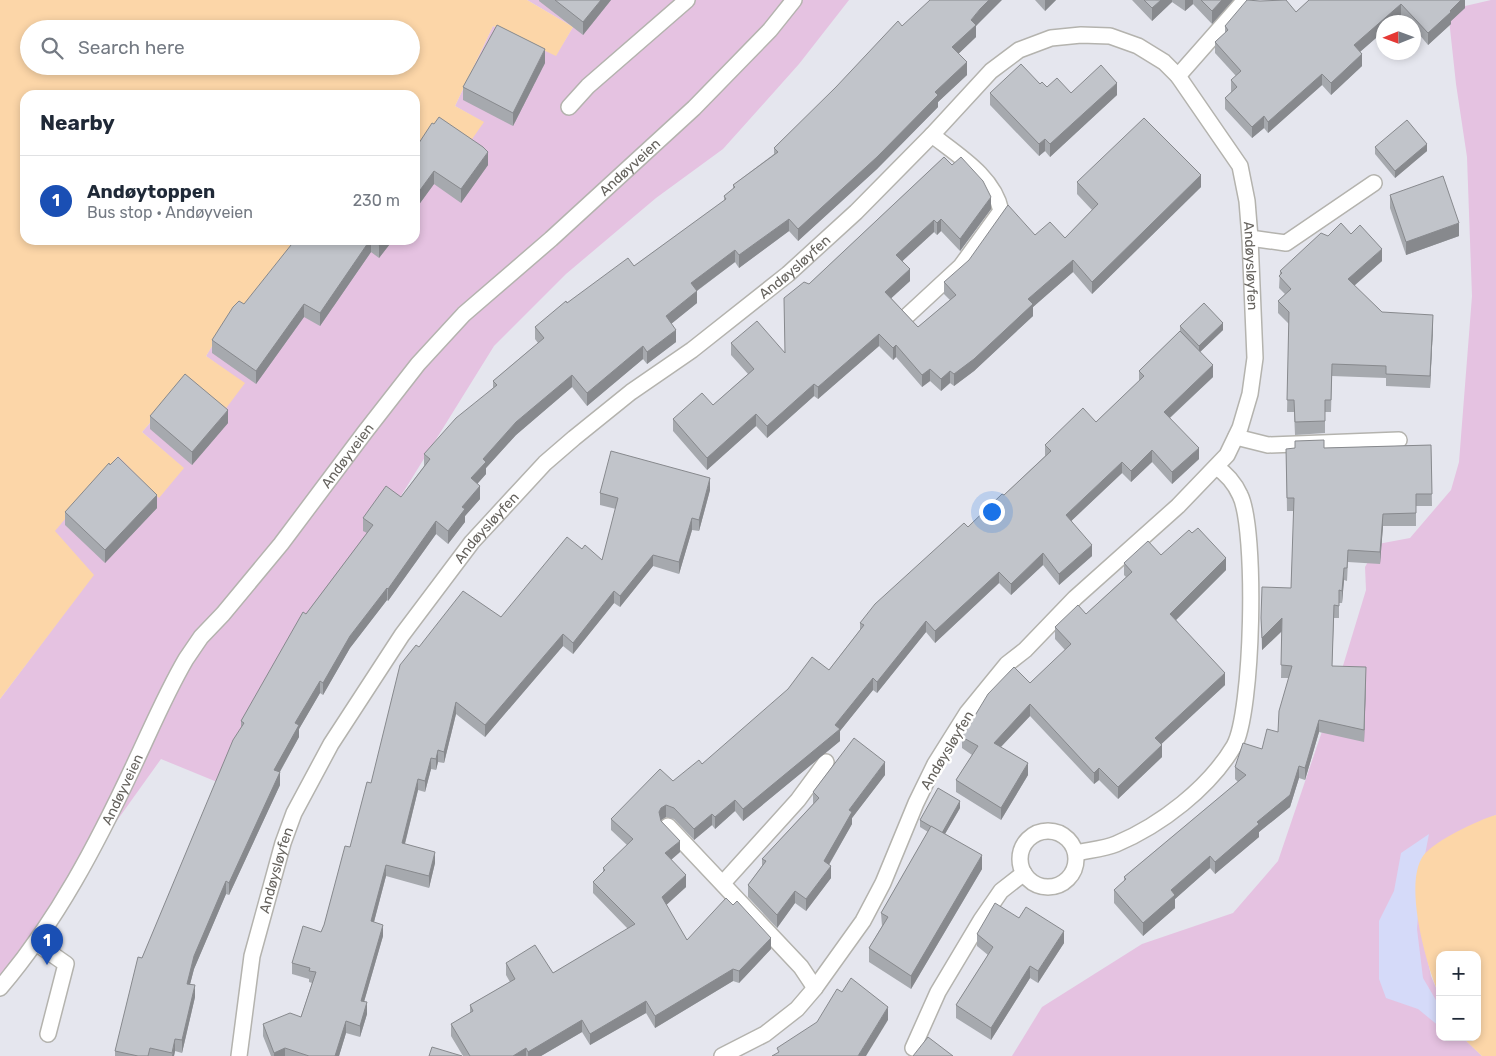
<!DOCTYPE html>
<meta charset="utf-8">
<style>
body{margin:0;font-family:Rubik,sans-serif;background:#f2f2f3;color:#1f2937}
.controls{position:absolute;right:15px;bottom:15px;display:grid;overflow:hidden;border-radius:10px;box-shadow:0 2px 8px #0003}
.controls button{width:45px;height:45px;display:grid;place-items:center;padding:0;border:0;border-bottom:1px solid #e0e1e3;background:#fff;color:#1f2937;font:25px sans-serif}
.compass{position:absolute;left:1376px;top:15px;width:45px;height:45px;border-radius:50%;background:#fff;box-shadow:0 2px 8px #0003;rotate:269deg}
.you{position:absolute;left:991px;top:511px;width:18px;height:18px;margin:-12px;border:4px solid #fff;border-radius:50%;background:#1a73e8;box-shadow:0 0 0 8px #1a73e833}
.badge{display:grid;place-items:center;width:32px;height:32px;border-radius:50%;background:#ea580c;color:#fff;font-size:16px;font-weight:700}
.pin{position:absolute;translate:-50% -41px;filter:drop-shadow(0 1px 2px #0008)}
.pin::after{content:'';position:absolute;top:26px;width:18px;height:15px;background:inherit;clip-path:polygon(0 0,100% 0,50% 100%)}
.list{margin:0;padding:0;list-style:none}
h2{display:flex;justify-content:space-between;align-items:center;height:65px;margin:0;padding:0 20px;font-size:21px}
h2 small{font-size:16px;font-weight:400;color:#747a83}
.list li{display:grid;grid-template-columns:32px 1fr auto;gap:15px;align-items:center;box-sizing:border-box;height:90px;padding:0 20px;border-top:1px solid #e0e1e3}
.list b{display:block;font-size:19px;white-space:nowrap}
.list p{margin:0;font-size:16px;white-space:nowrap;color:#747a83}
.list em{font-size:16px;font-style:normal;color:#747a83}
.icon{flex:none;width:28px;height:28px;fill:none;stroke:currentColor;stroke-width:2;stroke-linecap:round;stroke-linejoin:round}
.map{position:relative;flex:none;width:1496px;height:1056px;overflow:hidden}
.search{position:absolute;background:#fff;box-shadow:0 2px 8px #0003;left:20px;top:20px;width:400px;height:55px;display:flex;align-items:center;gap:12px;box-sizing:border-box;padding:0 18px;border-radius:28px;color:#747a83;font-size:19px}
.panel{position:absolute;background:#fff;box-shadow:0 2px 8px #0003;left:20px;top:90px;width:400px;height:155px;border-radius:15px}
.map>svg:first-child{display:block}
.green{fill:#e5c2e1}
.sand{fill:#d5daf9}
.water{fill:#fcd6a8;fill-rule:evenodd}
.lines{fill:none;stroke-linecap:round;stroke-linejoin:round}
.minor-casing{stroke:#b4b3ae;stroke-width:18}
.minor{stroke:#fff;stroke-width:15}
.wall{fill:#a6a9ae}
.shaded-wall{fill:#87898d}
.building{fill:#c1c4ca;stroke:#87898d}
.labels{text-anchor:middle;stroke-width:5;stroke-linejoin:round;paint-order:stroke}
.street-label{font-size:14px;fill:#65625d;stroke:#fff}
</style>
<div class="map">
<svg width="1496" height="1056" viewBox="0 0 1496 1056">
<rect width="100%" height="100%" fill="#e5e6ee"/>
<g class="green">
<polygon points="527,0 849,0 799,64 723,149 656,198 566,274 494,346 222,784 161,759 0,984 0,699 93,575 54,531 118,456 183,468 142,432 187,380 244,384 206,356 236,306 334,240 415,240 415,200 483,122 455,106 493,26 556,55 573,27"/>
<polygon points="1491,0 1496,0 1496,815 1442,841 1424,856 1414,896 1431,976 1440,997 1440,1037 1462,1037 1482,1056 1012,1056 1042,1007 1142,944 1233,913 1278,861 1332,702 1366,590 1365,567 1378,544 1410,538 1451,490 1459,462 1472,296 1467,157 1456,84 1448,10"/>
</g>
<polygon class="sand" points="1429,834 1421,875 1417,929 1423,978 1440,1007 1440,1027 1418,1009 1386,998 1379,979 1379,921 1394,891 1401,853"/>
<g class="water">
<path d="M0 0H527L573 27 556 56 493 26 455 106 484 122 470 142 415 154V95H25V240H334L290 310 236 307 206 356 245 383 224 411 187 380 142 432 184 468 159 498 118 456 55 531 94 575 0 699ZM29 29H411V66H29Z"/>
<path d="M1496 815V1056H1482L1462 1037H1477V955H1440V997C1427 967 1403 885 1423 856 1434 841 1478 820 1496 815Z"/>
</g>
<g class="lines">
<g class="minor-casing">
<g id="minor">
<polyline points="1178,76 1245,0"/>
<polyline points="569,107 588,86 687,0"/>
<polyline points="1250,238 1286,243 1374,183"/>
<path d="M908 315 961 266 1001 211C994 177 959 156 932 135"/>
<polyline points="1236,437 1268,445 1399,440"/>
<polyline points="668,826 801,967 815,988"/>
<circle cx="1048" cy="859" r="28"/>
<path d="M1076 853C1089 850 1104 849 1116 844 1161 825 1209 788 1234 746 1253 713 1257 529 1240 495 1235 484 1227 474 1216 467"/>
<polyline points="723,883 798,800 826,762"/>
<polyline points="36,943 66,964 48,1034"/>
<path id="s1" d="M0 988C57 921 97 844 134 765 151 729 166 693 186 659L201 637 223 614 281 544 365 432 418 364 464 314 551 239 694 108 770 30 794 0"/>
<polyline points="913,1048 938,992 981,920 1001,891 1024,873"/>
<path id="s2" d="M239 1056 252 956 283 843 294 813 331 744 402 635 472 542 545 463 574 438 631 392 692 350 788 274 856 212 932 135 991 71 1019 50 1051 38 1081 35 1110 36 1138 46 1164 62 1178 76 1240 166 1247 201 1250 238 1255 358 1250 394 1240 428 1227 455 1178 506 1075 598 1025 650 1007 664 967 713 935 764 916 803 883 883 863 921 815 988 797 1009 765 1034 722 1056"/>
</g>
</g>
<use href="#minor" class="minor"/>
</g>
<g class="wall">
<polygon points="539,0 611,0 583,35 539,1"/>
<polygon points="1035,0 1056,0 1045,11"/>
<polygon points="1132,0 1233,0 1212,24 1193,4 1185,11 1172,2 1152,21"/>
<polygon points="1309,0 1465,0 1465,8 1451,21 1451,24 1428,45 1414,28 1414,22 1408,22 1401,15 1384,22 1384,31 1360,52 1362,66 1331,95 1322,85 1268,133 1264,128 1252,138 1225,109 1225,98 1231,92 1231,80 1236,76 1215,53 1215,42 1225,33 1225,26 1296,12"/>
<polygon points="980,21 976,26 976,37 958,54 967,75 938,102 938,107 877,169 798,241 789,231 739,268 735,262 697,291 697,303 671,324 676,342 647,364 643,359 587,406 572,387 516,435 486,468 486,474 477,484 480,499 465,516 465,522 448,544 436,534 388,601 387,600 350,648 323,695 320,693 299,729 299,737 280,772 280,785 229,895 226,894 194,969 190,984 195,997 182,1053 175,1051 174,1056 115,1056 115,1051 142,958 241,728 241,721 306,614 367,533 363,531 363,518 401,497 424,466 424,454 493,388 493,381 538,343 535,339 535,327 567,303 634,266 724,201 724,196 733,189 733,185 774,154 774,148 902,26"/>
<polygon points="545,63 513,126 463,100 463,87"/>
<polygon points="1040,84 1047,87 1071,93 1117,95 1050,157 1045,151 1039,156 990,105 990,93"/>
<polygon points="1375,147 1427,151 1395,178 1375,154"/>
<polygon points="415,149 488,165 461,203 434,184 415,210"/>
<polygon points="944,157 991,209 960,251 941,231 937,235 934,232 902,261 910,281 891,298 918,327 950,300 944,294 944,282 1035,235 1065,238 1092,210 1077,194 1077,182 1201,187 1092,294 1073,272 1033,307 1033,316 974,371 954,386 950,383 941,391 930,381 922,387 896,357 893,360 879,346 818,399 814,396 767,438 756,426 707,470 673,431 673,419 713,405 748,374 731,355 731,343 785,353 809,284"/>
<polygon points="1390,195 1459,236 1406,255 1390,208"/>
<polygon points="1351,234 1382,261 1354,286 1382,312 1433,327 1430,388 1386,386 1386,378 1332,376 1331,412 1325,412 1325,433 1295,435 1294,412 1287,412 1289,324 1278,313 1278,301 1285,294 1279,288 1280,271 1328,236"/>
<polygon points="308,240 393,240 379,258 371,252 320,326 304,317 256,384 212,353 212,340 244,304"/>
<polygon points="1180,326 1223,330 1200,352 1213,377 1170,418 1199,459 1172,484 1152,462 1131,482 1122,473 1071,521 1092,556 1059,585 1043,565 1011,595 999,583 935,643 926,632 877,693 873,690 840,731 840,741 743,821 735,811 715,829 712,825 694,840 674,819 666,817 661,820 661,821 680,852 671,860 686,887 666,905 687,940 771,949 739,983 733,981 655,1028 646,1013 590,1045 582,1032 541,1056 463,1056 451,1036 451,1024 470,1013 470,1005 510,982 506,975 506,963 553,973 628,929 593,893 593,882 603,872 603,868 627,845 611,830 611,819 702,764 829,670 860,630 860,623 1004,495 1045,456 1045,445 1096,422 1139,381 1139,371 1180,331"/>
<polygon points="150,416 228,423 192,465 150,429"/>
<polygon points="1431,445 1432,506 1416,506 1416,526 1383,526 1380,564 1348,562 1347,581 1344,580 1342,603 1339,603 1339,618 1334,618 1332,666 1366,680 1364,742 1319,732 1305,780 1299,778 1290,807 1259,832 1259,837 1215,874 1210,868 1175,899 1175,908 1143,936 1114,903 1114,890 1124,881 1124,877 1238,782 1235,779 1235,767 1262,749 1278,732 1289,678 1281,678 1282,631 1262,650 1261,618 1291,588 1294,511 1287,511 1286,449"/>
<polygon points="110,465 157,508 105,563 65,525 65,512"/>
<polygon points="710,490 699,531 692,530 679,574 653,566 620,607 614,603 573,654 563,646 485,737 456,714 444,763 438,762 436,770 431,769 425,792 418,790 405,844 435,863 429,888 386,876 374,922 383,936 364,1002 367,1014 360,1037 346,1033 339,1056 271,1056 263,1036 263,1024 301,1017 312,983 309,982 309,979 292,974 292,963 321,932 324,925 350,847 371,783 419,647 501,617 582,549 602,560 616,509 600,505 600,493"/>
<polygon points="1161,555 1226,570 1176,620 1225,685 1161,744 1162,757 1118,799 1099,780 1094,784 1030,716 1001,747 1028,775 1001,820 956,792 956,780 972,755 962,748 962,737 1030,683 1065,650 1055,639 1055,627 1086,614 1126,577 1124,575 1124,563"/>
<polygon points="885,775 852,818 852,824 829,865 831,878 806,911 795,903 777,928 748,897 748,885 762,866 762,859 813,804 813,792"/>
<polygon points="960,808 945,834 982,869 911,989 869,962 869,948 882,926 881,913 928,832 920,827 920,820"/>
<polygon points="1019,918 1064,943 1038,983 1030,978 991,1040 956,1018 956,1005 988,955 977,946 977,934"/>
</g>
<g class="shaded-wall">
<polygon points="601,0 611,0 583,35 583,22"/>
<polygon points="989,0 1002,0 976,26 976,37 952,60 952,47 971,20 980,9"/>
<polygon points="1045,0 1056,0 1045,11"/>
<polygon points="1161,0 1172,0 1172,2 1152,21 1152,8"/>
<polygon points="1185,0 1193,0 1193,4 1185,11"/>
<polygon points="1222,0 1233,0 1212,24 1212,11"/>
<polygon points="1461,0 1465,0 1465,8 1451,21 1451,24 1428,45 1428,33"/>
<polygon points="1401,4 1401,15 1393,22 1384,22 1384,31 1354,57 1354,45"/>
<polygon points="545,49 545,63 513,126 513,113"/>
<polygon points="1362,54 1362,66 1331,95 1331,83"/>
<polygon points="967,62 967,75 938,102 938,107 877,169 798,241 798,229 935,92"/>
<polygon points="1322,74 1322,85 1268,133 1268,122"/>
<polygon points="1117,83 1117,95 1050,157 1050,144"/>
<polygon points="1264,116 1264,128 1252,138 1252,127"/>
<polygon points="1045,139 1045,151 1039,156 1039,144"/>
<polygon points="1427,144 1427,151 1395,178 1395,171"/>
<polygon points="488,152 488,165 461,203 461,189"/>
<polygon points="434,171 434,184 415,210 415,197"/>
<polygon points="1201,175 1201,187 1092,294 1092,282"/>
<polygon points="991,197 991,209 960,251 960,239"/>
<polygon points="789,219 789,231 739,268 739,255"/>
<polygon points="941,219 941,231 937,235 937,223"/>
<polygon points="934,220 934,232 896,267 896,255"/>
<polygon points="1459,223 1459,236 1406,255 1406,242"/>
<polygon points="370,240 371,240 371,252 320,326 320,313"/>
<polygon points="383,240 393,240 379,258 379,245"/>
<polygon points="1382,249 1382,261 1348,291 1348,279"/>
<polygon points="735,250 735,262 691,295 691,283"/>
<polygon points="1073,260 1073,272 1033,307 1033,316 974,371 954,386 954,374 1028,299"/>
<polygon points="910,269 910,281 885,304 885,292"/>
<polygon points="697,291 697,303 666,328 666,316"/>
<polygon points="304,304 304,317 256,384 256,371"/>
<polygon points="1433,315 1433,327 1430,388 1430,376"/>
<polygon points="1223,323 1223,330 1199,353 1199,346"/>
<polygon points="676,330 676,342 647,364 647,352"/>
<polygon points="879,334 879,346 818,399 818,387"/>
<polygon points="896,345 896,357 893,360 893,348"/>
<polygon points="643,346 643,359 587,406 587,393"/>
<polygon points="1213,365 1213,377 1164,423 1164,412"/>
<polygon points="930,369 930,381 922,387 922,375"/>
<polygon points="950,371 950,383 941,391 941,379"/>
<polygon points="572,375 572,387 516,435 486,468 486,474 471,491 471,478 483,459 516,422"/>
<polygon points="814,384 814,396 767,438 767,426"/>
<polygon points="228,410 228,423 192,465 192,452"/>
<polygon points="756,414 756,426 707,470 707,458"/>
<polygon points="1199,448 1199,459 1172,484 1172,472"/>
<polygon points="1152,450 1152,462 1131,482 1131,471"/>
<polygon points="1122,462 1122,473 1066,526 1066,515"/>
<polygon points="710,478 710,490 699,531 699,520"/>
<polygon points="480,486 480,499 465,516 465,522 448,544 448,531 462,507"/>
<polygon points="157,495 157,508 105,563 105,550"/>
<polygon points="1383,514 1383,526 1380,564 1380,552"/>
<polygon points="692,518 692,530 679,574 679,562"/>
<polygon points="436,521 436,534 388,601 388,589"/>
<polygon points="1092,545 1092,556 1059,585 1059,574"/>
<polygon points="1043,553 1043,565 1011,595 1011,584"/>
<polygon points="653,555 653,566 620,607 620,596"/>
<polygon points="1226,558 1226,570 1170,626 1170,614"/>
<polygon points="1344,568 1344,580 1342,603 1342,591"/>
<polygon points="999,572 999,583 935,643 935,631"/>
<polygon points="387,588 387,600 350,648 323,695 323,683 350,636"/>
<polygon points="614,591 614,603 573,654 573,643"/>
<polygon points="1282,618 1282,631 1262,650 1262,638"/>
<polygon points="926,621 926,632 877,693 877,682"/>
<polygon points="563,634 563,646 485,737 485,725"/>
<polygon points="1366,667 1366,680 1364,742 1364,730"/>
<polygon points="1225,673 1225,685 1155,750 1155,738"/>
<polygon points="873,678 873,690 840,731 840,741 743,821 743,809 835,725"/>
<polygon points="320,681 320,693 299,729 299,737 274,782 274,770 295,723"/>
<polygon points="456,702 456,714 444,763 444,752"/>
<polygon points="1030,704 1030,716 994,754 994,743"/>
<polygon points="1319,720 1319,732 1305,780 1305,768"/>
<polygon points="1162,745 1162,757 1118,799 1118,787"/>
<polygon points="438,750 438,762 436,770 436,759"/>
<polygon points="431,758 431,769 425,792 425,781"/>
<polygon points="885,762 885,775 852,818 852,824 824,873 824,861 849,810"/>
<polygon points="1028,763 1028,775 1001,820 1001,808"/>
<polygon points="1299,766 1299,778 1290,807 1259,832 1259,837 1215,874 1215,862 1257,822"/>
<polygon points="1099,768 1099,780 1094,784 1094,773"/>
<polygon points="280,772 280,785 229,895 229,883"/>
<polygon points="418,779 418,790 402,855 402,843"/>
<polygon points="735,800 735,811 715,829 715,817"/>
<polygon points="960,801 960,808 942,839 942,833"/>
<polygon points="666,805 666,817 661,820 659,824 659,812 661,808"/>
<polygon points="712,814 712,825 694,840 694,829"/>
<polygon points="680,841 680,852 665,865 665,853"/>
<polygon points="435,852 435,863 429,888 429,876"/>
<polygon points="982,855 982,869 911,989 911,976"/>
<polygon points="1210,856 1210,868 1175,899 1175,908 1143,936 1143,923 1171,890"/>
<polygon points="386,865 386,876 371,933 371,921"/>
<polygon points="831,866 831,878 806,911 806,899"/>
<polygon points="686,875 686,887 662,909 662,897"/>
<polygon points="226,881 226,894 194,969 187,996 187,984 194,956"/>
<polygon points="795,891 795,903 777,928 777,915"/>
<polygon points="383,925 383,936 361,1012 361,1001"/>
<polygon points="1064,931 1064,943 1038,983 1038,971"/>
<polygon points="771,938 771,949 739,983 739,971"/>
<polygon points="1030,966 1030,978 991,1040 991,1028"/>
<polygon points="733,969 733,981 655,1028 655,1016"/>
<polygon points="195,985 195,997 182,1053 182,1040"/>
<polygon points="646,1001 646,1013 590,1045 590,1034"/>
<polygon points="367,1002 367,1014 360,1037 360,1026"/>
<polygon points="888,1007 888,1020 866,1056 858,1056"/>
<polygon points="582,1020 582,1032 541,1056 528,1056 528,1052"/>
<polygon points="346,1021 346,1033 339,1056 335,1056"/>
<polygon points="175,1039 175,1051 174,1056 172,1056"/>
<polygon points="285,1048 285,1056 274,1056 274,1053"/>
<polygon points="526,1048 526,1056 513,1056"/>
</g>
<g class="building">
<polygon points="555,0 601,0 583,22"/>
<polygon points="930,0 989,0 980,9 971,20 976,25 952,47 967,62 935,92 938,95 877,157 798,229 789,219 739,255 735,250 691,283 697,291 666,316 676,330 647,352 643,346 587,393 572,375 516,422 483,459 486,462 471,478 480,486 462,507 465,509 448,531 436,521 388,589 387,588 350,636 323,683 320,681 295,723 299,725 274,770 280,772 229,883 226,881 194,956 187,984 195,985 182,1040 175,1039 172,1053 150,1048 148,1056 138,1056 115,1051 138,957 142,958 233,740 244,723 241,721 303,612 306,614 373,525 363,518 386,486 401,497 430,459 424,454 456,418 497,385 493,381 544,338 535,327 566,301 567,303 628,258 634,266 726,199 724,196 735,187 733,185 778,152 774,148 836,87 898,21 902,26"/>
<polygon points="1144,0 1161,0 1152,8"/>
<polygon points="1201,0 1222,0 1212,11"/>
<polygon points="1247,0 1260,1 1286,0 1296,12 1309,0 1461,0 1450,11 1451,12 1428,33 1401,4 1354,45 1362,54 1331,83 1322,74 1268,122 1264,116 1252,127 1225,98 1237,87 1231,80 1241,71 1215,42 1228,30 1225,26"/>
<polygon points="497,25 545,49 513,113 463,87"/>
<polygon points="1021,64 1040,84 1042,82 1047,87 1057,78 1071,93 1101,65 1117,83 1050,144 1045,139 1039,144 990,93"/>
<polygon points="439,117 483,147 488,152 461,189 434,171 415,197 415,149 432,123 434,124"/>
<polygon points="1144,118 1201,175 1092,282 1073,260 1028,299 1033,304 974,359 954,374 950,371 941,379 930,369 922,375 896,345 893,348 879,334 818,387 814,384 767,426 756,414 707,458 673,419 702,393 713,405 754,369 731,343 757,321 785,353 784,298 804,282 809,284 944,157 952,165 961,157 983,181 991,197 960,239 941,219 937,223 934,220 896,255 910,269 885,292 918,327 956,295 944,282 969,260 1008,205 1035,235 1050,222 1065,238 1098,204 1077,182"/>
<polygon points="1407,120 1427,144 1395,171 1375,147"/>
<polygon points="1443,176 1459,223 1406,242 1390,195"/>
<polygon points="1341,223 1351,234 1360,225 1382,249 1348,279 1382,312 1433,315 1430,376 1386,374 1386,366 1332,364 1331,400 1325,400 1325,421 1295,422 1294,400 1287,400 1289,312 1278,301 1291,289 1279,276 1282,273 1280,271 1321,233 1328,236"/>
<polygon points="295,240 301,240 306,243 308,240 370,240 320,313 304,304 256,371 212,340 233,307 239,301 244,304"/>
<polygon points="372,240 383,240 379,245"/>
<polygon points="1204,303 1223,323 1199,346 1180,326"/>
<polygon points="1180,331 1213,365 1164,412 1199,448 1172,472 1152,450 1131,471 1122,462 1066,515 1092,545 1059,574 1043,553 1011,584 999,572 935,631 926,621 877,682 873,678 835,725 840,729 743,809 735,800 715,817 712,814 694,829 674,808 666,805 661,808 659,812 661,821 680,841 665,853 686,875 662,897 687,940 726,898 733,905 737,901 771,938 739,971 733,969 655,1016 646,1001 590,1034 582,1020 528,1052 526,1048 513,1056 470,1056 451,1024 473,1011 470,1005 515,979 506,963 535,945 553,973 635,924 593,882 605,870 603,868 633,839 611,819 660,769 673,781 699,760 702,764 788,689 812,657 829,670 864,625 860,623 875,604 964,523 968,527 1002,494 1004,495 1051,451 1045,445 1083,408 1096,422 1144,376 1139,371"/>
<polygon points="185,374 228,410 192,452 150,416"/>
<polygon points="1324,440 1324,448 1431,445 1432,494 1416,494 1416,513 1383,514 1380,552 1348,550 1347,568 1344,568 1342,591 1339,590 1339,606 1334,605 1332,666 1366,667 1364,730 1319,720 1305,768 1299,766 1290,795 1257,822 1259,824 1215,862 1210,856 1171,890 1175,895 1143,923 1114,890 1126,879 1124,877 1246,775 1235,767 1243,743 1262,749 1267,729 1278,732 1279,711 1292,666 1281,665 1282,618 1262,638 1261,618 1262,587 1291,588 1294,498 1287,498 1286,449 1295,448 1295,441"/>
<polygon points="611,451 710,478 699,520 692,518 679,562 653,555 620,596 614,591 573,643 563,634 485,725 456,702 444,752 438,750 436,759 431,758 425,781 418,779 402,843 435,852 429,876 386,865 371,921 383,925 361,1001 367,1002 360,1026 346,1021 335,1056 309,1056 285,1048 274,1053 263,1024 290,1013 301,1017 316,972 309,971 310,968 292,963 303,926 321,932 324,925 345,846 350,847 367,782 371,783 400,665 416,645 419,647 463,591 501,617 567,537 582,549 585,545 602,560 618,498 600,493"/>
<polygon points="118,457 157,495 105,550 65,512 109,463 110,465"/>
<polygon points="1198,528 1226,558 1170,614 1225,673 1155,738 1162,745 1118,787 1099,768 1094,773 1030,704 994,743 1028,763 1001,808 956,780 978,746 962,737 988,694 1014,667 1030,683 1071,644 1055,627 1078,605 1086,614 1132,572 1124,563 1148,541 1161,555 1189,530 1192,533"/>
<polygon points="854,738 885,762 849,810 852,812 824,861 831,866 806,899 795,891 777,915 748,885 766,861 762,859 819,798 813,792"/>
<polygon points="938,788 960,801 942,833 920,820"/>
<polygon points="931,826 982,855 911,976 869,948 888,917 881,913"/>
<polygon points="995,903 1019,918 1026,907 1064,931 1038,971 1030,966 991,1028 956,1005 993,947 977,934"/>
<polygon points="851,978 888,1007 858,1056 772,1056 779,1052 777,1048 817,1022 837,989 842,992"/>
<polygon points="928,1037 953,1056 913,1056"/>
<polygon points="432,1047 462,1056 429,1056"/>
</g>
<g class="labels">
<g class="street-label">
<text dy="5" stroke="none"><textPath href="#s1" startOffset="1044">Andøyveien</textPath></text>
<text dy="5" stroke="none"><textPath href="#s2" startOffset="1000">Andøysløyfen</textPath></text>
<text dy="5" stroke="none"><textPath href="#s2" startOffset="1696">Andøysløyfen</textPath></text>
<text dy="5" stroke="none"><textPath href="#s1" startOffset="639">Andøyveien</textPath></text>
<text dy="5" stroke="none"><textPath href="#s2" startOffset="595">Andøysløyfen</textPath></text>
<text transform="translate(947 750) rotate(-59)" y="5">Andøysløyfen</text>
<text dy="5" stroke="none"><textPath href="#s1" startOffset="234">Andøyveien</textPath></text>
<text dy="5" stroke="none"><textPath href="#s2" startOffset="190">Andøysløyfen</textPath></text>
</g>
</g>
</svg>
<div class="controls">
<button>+</button>
<button>−</button>
</div>
<svg class="compass" viewBox="-18 -18 36 36"><path d="M0-13l5 13h-10z" fill="#e53935"/><path d="M0 13l5-13h-10z" fill="#747a83"/></svg>
<div class="you"></div>
<div class="pin badge" style="left:47px;top:965px;background:#1a4fb4">1</div>
<div class="search"><svg class="icon" aria-label="search" viewBox="0 0 24 24"><circle cx="10" cy="10" r="6"/><path d="M15 15l6 6"/></svg>Search here</div>
<section class="panel">
<h2>Nearby<small></small></h2>
<ul class="list">
<li><span class="badge" style="background:#1a4fb4">1</span><div><b>Andøytoppen</b><p>Bus stop · Andøyveien</p></div><em>230 m</em></li>
</ul>
</section>
</div>
